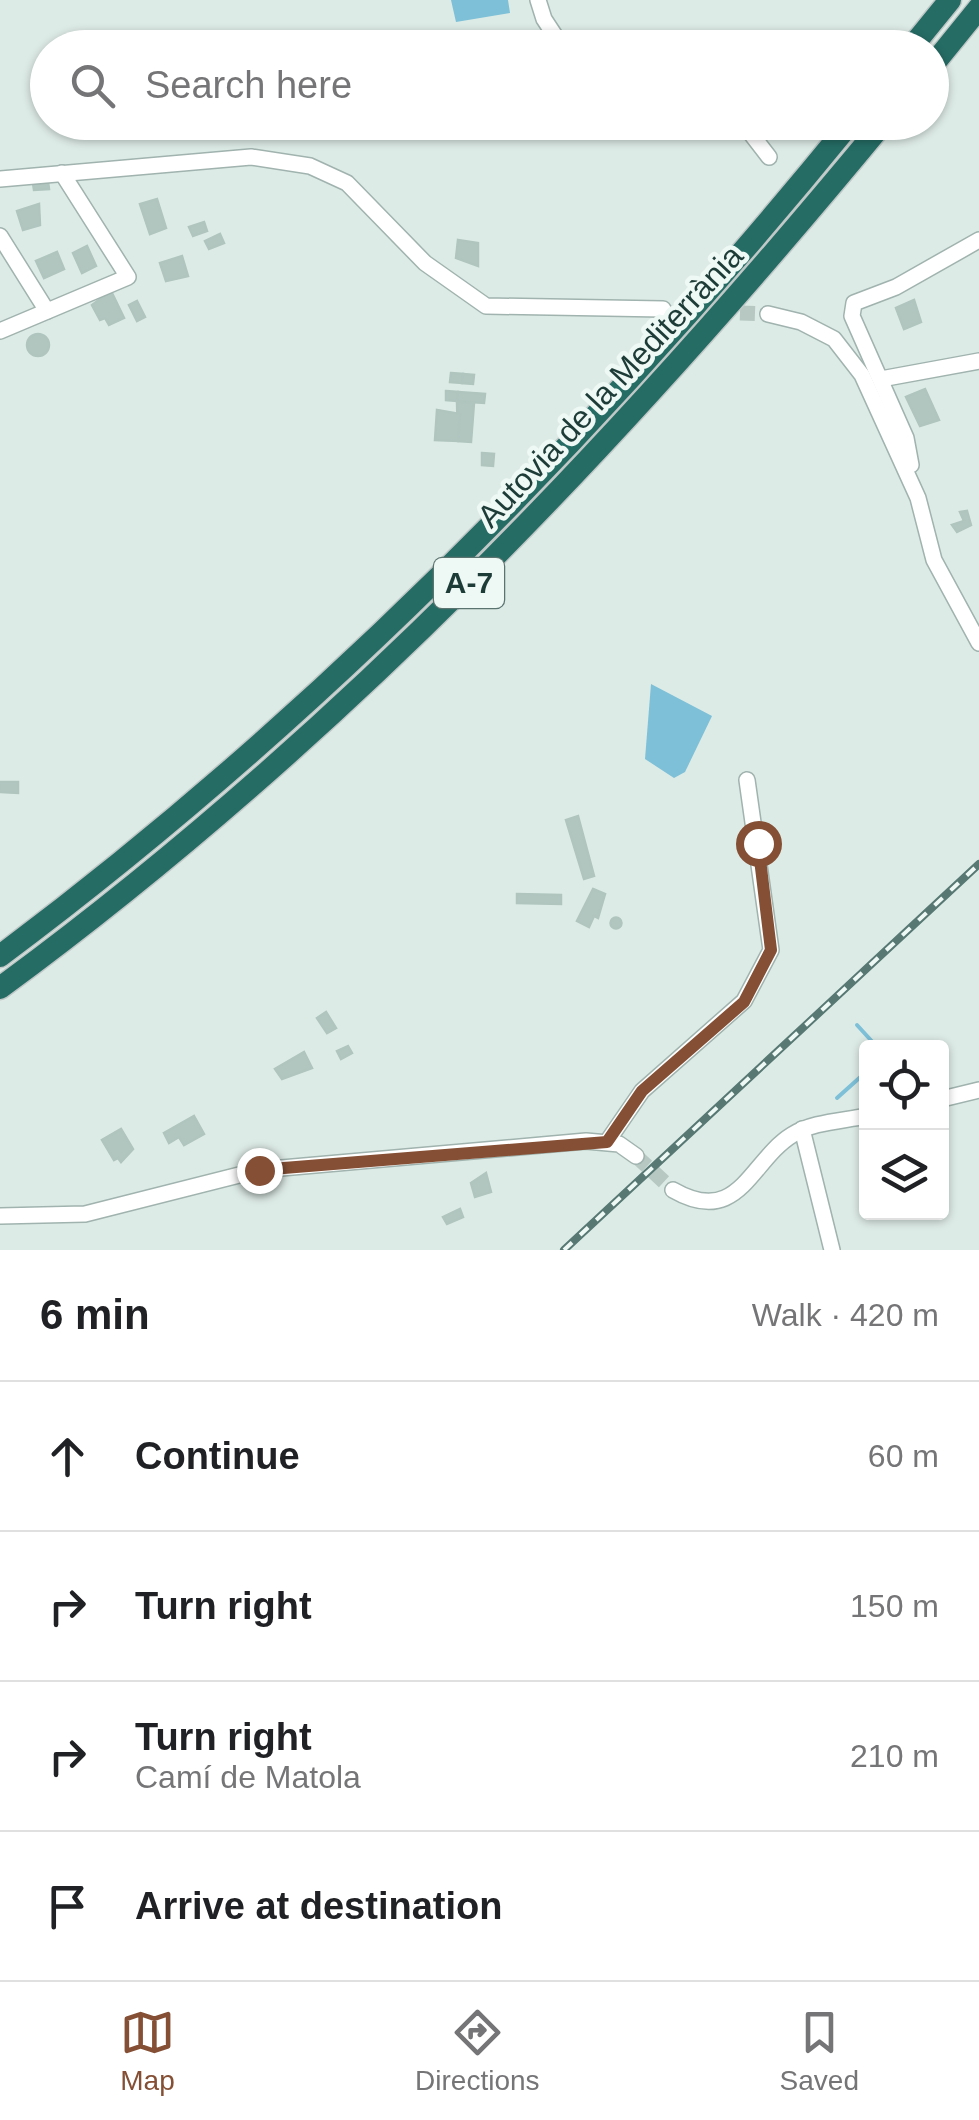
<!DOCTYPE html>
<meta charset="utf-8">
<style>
body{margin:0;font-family:Helvetica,sans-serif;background:#f2f2f2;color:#202124}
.controls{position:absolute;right:30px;bottom:30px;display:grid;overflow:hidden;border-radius:10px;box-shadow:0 2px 8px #0004}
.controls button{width:90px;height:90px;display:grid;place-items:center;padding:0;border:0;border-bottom:2px solid #e0e0e0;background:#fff;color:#202124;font:50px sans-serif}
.stop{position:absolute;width:30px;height:30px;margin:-22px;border:8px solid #844f34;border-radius:50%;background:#fff}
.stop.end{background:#844f34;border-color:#fff;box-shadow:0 2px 10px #0008}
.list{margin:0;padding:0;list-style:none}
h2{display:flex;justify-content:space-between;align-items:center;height:130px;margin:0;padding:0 40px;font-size:42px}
h2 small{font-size:32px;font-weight:400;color:#757577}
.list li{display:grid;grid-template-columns:65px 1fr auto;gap:30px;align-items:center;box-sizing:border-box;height:150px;padding:0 40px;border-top:2px solid #e0e0e0}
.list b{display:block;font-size:38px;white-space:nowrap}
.list p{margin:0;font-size:32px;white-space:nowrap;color:#757577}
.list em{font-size:32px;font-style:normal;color:#757577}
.icon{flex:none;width:55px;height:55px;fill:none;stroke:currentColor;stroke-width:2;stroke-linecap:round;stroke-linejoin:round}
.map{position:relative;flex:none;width:979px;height:1250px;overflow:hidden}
.search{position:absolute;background:#fff;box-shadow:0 2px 8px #0004;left:30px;right:30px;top:30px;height:110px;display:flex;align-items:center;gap:25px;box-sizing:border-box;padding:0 35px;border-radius:55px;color:#757577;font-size:38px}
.sheet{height:730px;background:#fff}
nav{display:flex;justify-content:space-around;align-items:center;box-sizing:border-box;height:140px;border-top:2px solid #e0e0e0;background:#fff;font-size:28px;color:#757577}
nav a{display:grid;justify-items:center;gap:5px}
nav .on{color:#844f34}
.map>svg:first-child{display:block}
.water{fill:#7dc0d8}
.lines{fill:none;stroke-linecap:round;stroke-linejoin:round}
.stream{stroke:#7dc0d8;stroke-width:4}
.building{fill:#b2c6c0;stroke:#afc5be;stroke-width:2.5}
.minor-tunnel{stroke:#b7c8c3;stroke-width:15;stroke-dasharray:15 8;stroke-linecap:butt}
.minor-casing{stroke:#a0b3ae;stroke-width:18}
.highway-casing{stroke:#c0c8c7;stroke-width:25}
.minor{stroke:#fff;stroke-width:15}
.highway{stroke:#256c65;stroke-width:22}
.rail-casing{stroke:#577873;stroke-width:8}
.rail{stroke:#eef8f4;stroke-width:4;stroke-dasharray:11;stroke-linecap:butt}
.route{stroke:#844f34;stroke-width:12}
.labels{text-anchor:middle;stroke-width:9;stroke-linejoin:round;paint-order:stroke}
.shield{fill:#eef8f4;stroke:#5c7470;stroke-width:2.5}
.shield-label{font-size:30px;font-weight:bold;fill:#1d3c37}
.street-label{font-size:32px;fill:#1d3c37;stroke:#eef8f4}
</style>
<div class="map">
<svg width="979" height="1250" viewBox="0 0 979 1250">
<rect width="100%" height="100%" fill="#ddebe6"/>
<g class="water">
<polygon points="451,0 508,0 510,13 456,22"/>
<polygon points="651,684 712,716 685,772 674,778 645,759"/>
</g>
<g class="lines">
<g class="stream">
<polyline points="857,1025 878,1048"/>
<polyline points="837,1098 866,1072"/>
</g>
</g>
<g class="building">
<polygon points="516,122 535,122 532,133 515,127"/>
<polygon points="674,122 704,122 701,133 696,131 695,136 672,131"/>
<polygon points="48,182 49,189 34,190 33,183"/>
<polygon points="157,199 166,228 150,234 140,204"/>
<polygon points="39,204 40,225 23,230 17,211"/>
<polygon points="204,222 207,231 193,236 189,227"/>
<polygon points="220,234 224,243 209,249 205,241"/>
<polygon points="458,240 478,243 478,266 456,258"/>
<polygon points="87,246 96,266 82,273 73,253"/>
<polygon points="57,252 64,269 44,278 36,261"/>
<polygon points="182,256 188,276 166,281 160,263"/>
<polygon points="111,291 124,318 109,325 105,318 100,320 92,305"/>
<polygon points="914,300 921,322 904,329 896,308"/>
<polygon points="137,301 145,317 137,321 129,305"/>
<circle cx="38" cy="345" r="11"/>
<polygon points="451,373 463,374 462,383 450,382"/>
<polygon points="463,374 474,375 473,384 462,383"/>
<polygon points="925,389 939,420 920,426 906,397"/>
<polygon points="446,391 458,392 457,401 446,400"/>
<polygon points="458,392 485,394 484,403 457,401"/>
<polygon points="457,402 474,403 471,442 458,441"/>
<polygon points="437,410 460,414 458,441 435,440"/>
<polygon points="482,453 494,454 493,466 482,465"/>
<polygon points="967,511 971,525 957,532 952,525 964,521 960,512"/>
<polygon points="0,782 18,782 18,793 0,792"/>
<polygon points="578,816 594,876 584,879 566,820"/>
<polygon points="593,889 605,894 598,918 594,916 589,927 577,921"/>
<polygon points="517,894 561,895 561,904 517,903"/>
<circle cx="616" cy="923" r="5.5"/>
<polygon points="326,1012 336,1028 327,1033 317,1018"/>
<polygon points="348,1046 352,1053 341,1059 337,1051"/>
<polygon points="304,1052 312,1068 282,1079 275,1069"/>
<polygon points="194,1116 204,1134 184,1145 179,1137 169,1143 164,1133"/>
<polygon points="121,1129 133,1149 121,1162 118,1158 114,1160 102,1140"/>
<polygon points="486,1173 491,1192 475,1197 471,1183"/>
<polygon points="460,1209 463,1217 447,1224 443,1217"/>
</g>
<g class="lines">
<g class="minor-tunnel">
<polyline points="717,312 768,314"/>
<polyline points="636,1156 673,1190"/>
</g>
<g class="minor-casing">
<g id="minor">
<polyline points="538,0 544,19 563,48"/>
<polyline points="742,122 769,157"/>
<polyline points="0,179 251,157 310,166 347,183 425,263 486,306 663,309"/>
<polyline points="0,236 47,311"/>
<polyline points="768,314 801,322 834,339 862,375 918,498 934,560 979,643"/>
<polyline points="0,331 128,277 62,173"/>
<polyline points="881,379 979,361"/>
<polyline points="911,465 906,438 852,316 854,303 896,287 979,240"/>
<polyline points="942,1099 979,1090"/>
<polyline points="802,1129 832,1250"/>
<polyline points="607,1142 642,1091 744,1001 771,950 747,780"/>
<path d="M673 1190C739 1228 750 1161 792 1135 812 1122 843 1121 866 1116"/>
<polyline points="0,1216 85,1214 259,1170 586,1141 619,1144 636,1156"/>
</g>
</g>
<g class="highway-casing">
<g id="highway">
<polyline points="911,48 950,0"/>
<polyline points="932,66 979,8"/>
<path d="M0 956C319 718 600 430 851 122"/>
<path d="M0 988C334 743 621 441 884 122"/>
</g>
</g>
<use href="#minor" class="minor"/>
<use href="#highway" class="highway"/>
<g class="rail-casing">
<polyline id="rail" points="564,1250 979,864"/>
</g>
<use href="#rail" class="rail"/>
</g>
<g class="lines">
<polyline class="route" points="259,1170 607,1142 642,1091 744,1002 771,950 758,843"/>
</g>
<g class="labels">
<rect class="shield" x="434" y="558" width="70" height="50" rx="8"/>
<g class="shield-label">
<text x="469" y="593">A-7</text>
</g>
<g class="street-label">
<text transform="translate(610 386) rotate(-47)" y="11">Autovia de la Mediterrània</text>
</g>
</g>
</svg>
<div class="controls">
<button><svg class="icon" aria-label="locate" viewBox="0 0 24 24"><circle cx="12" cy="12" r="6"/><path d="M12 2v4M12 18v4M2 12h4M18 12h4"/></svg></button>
<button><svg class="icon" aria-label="layers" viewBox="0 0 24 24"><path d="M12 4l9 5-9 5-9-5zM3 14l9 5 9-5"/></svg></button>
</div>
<div class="stop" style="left:758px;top:843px"></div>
<div class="stop end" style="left:259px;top:1170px"></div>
<div class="search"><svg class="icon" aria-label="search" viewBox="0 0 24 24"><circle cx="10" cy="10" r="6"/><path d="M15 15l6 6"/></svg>Search here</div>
</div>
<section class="sheet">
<h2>6 min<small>Walk · 420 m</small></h2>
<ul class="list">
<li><svg class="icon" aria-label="ahead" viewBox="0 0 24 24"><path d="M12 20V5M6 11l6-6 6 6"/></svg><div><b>Continue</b></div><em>60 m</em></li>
<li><svg class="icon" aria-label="right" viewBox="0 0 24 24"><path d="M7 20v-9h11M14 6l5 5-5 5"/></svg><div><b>Turn right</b></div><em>150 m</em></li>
<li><svg class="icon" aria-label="right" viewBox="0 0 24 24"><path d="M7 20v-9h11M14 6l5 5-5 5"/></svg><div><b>Turn right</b><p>Camí de Matola</p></div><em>210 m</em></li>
<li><svg class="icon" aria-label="arrive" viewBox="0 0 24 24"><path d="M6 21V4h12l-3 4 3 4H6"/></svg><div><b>Arrive at destination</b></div></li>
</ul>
</section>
<nav>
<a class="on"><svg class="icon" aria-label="map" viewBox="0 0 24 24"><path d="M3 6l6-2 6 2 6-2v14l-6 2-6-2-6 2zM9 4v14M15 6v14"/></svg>Map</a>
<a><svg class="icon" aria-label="directions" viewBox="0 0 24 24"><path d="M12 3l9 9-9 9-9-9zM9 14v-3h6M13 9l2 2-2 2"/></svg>Directions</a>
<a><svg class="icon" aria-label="saved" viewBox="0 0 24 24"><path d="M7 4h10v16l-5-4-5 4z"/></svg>Saved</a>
</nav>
